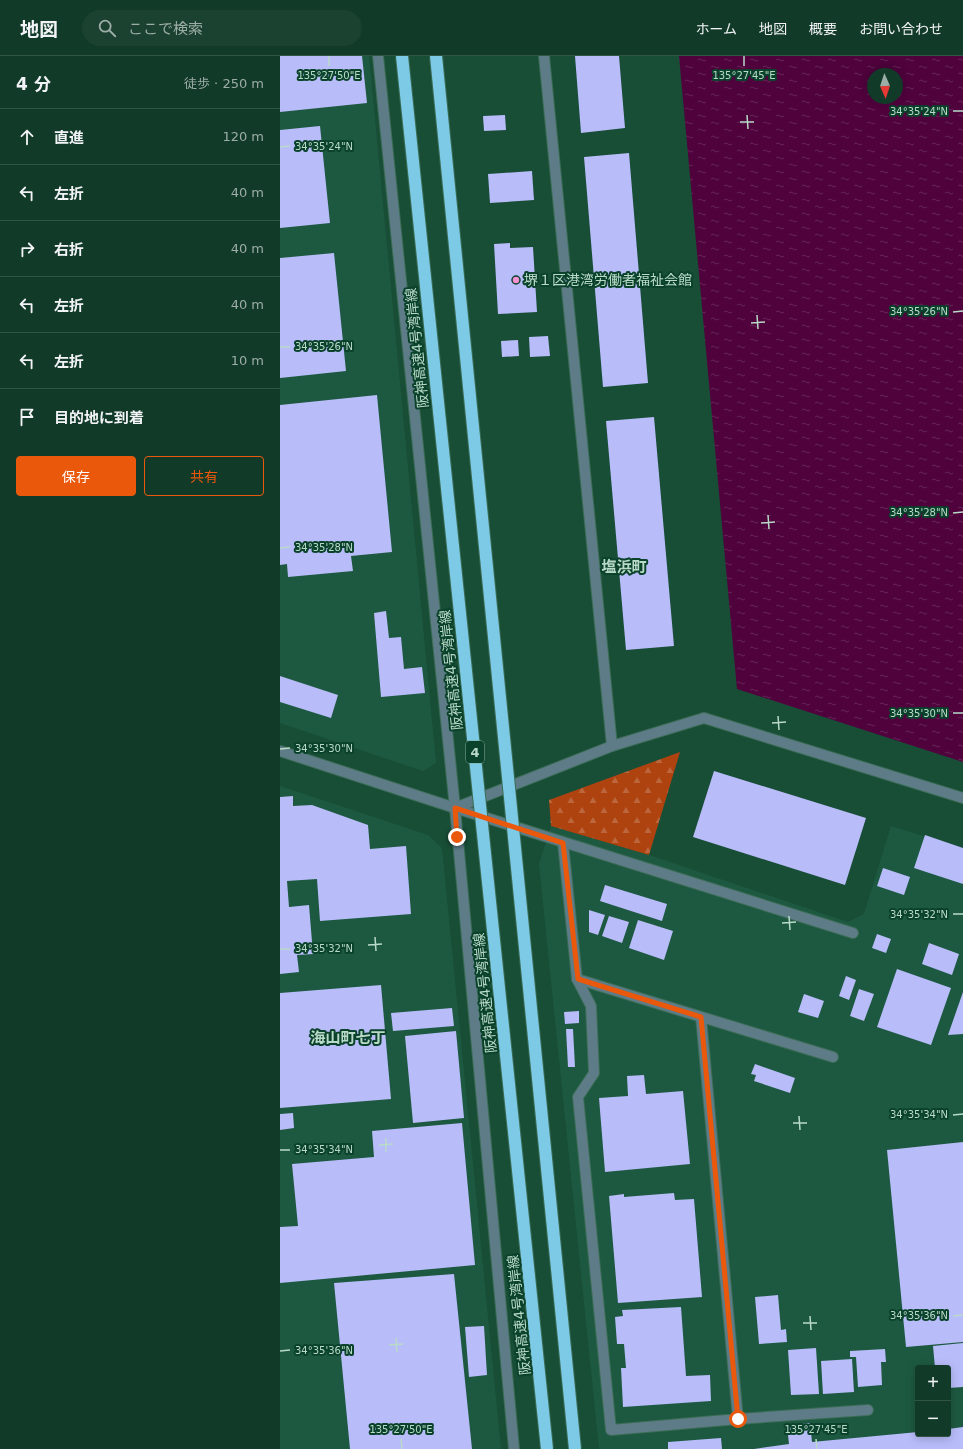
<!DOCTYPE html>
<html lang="ja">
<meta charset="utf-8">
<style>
body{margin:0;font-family:"DejaVu Sans","Noto Sans JP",sans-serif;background:#1b4130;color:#f1f3f6}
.controls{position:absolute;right:12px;bottom:12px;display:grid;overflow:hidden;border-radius:4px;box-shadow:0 2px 10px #0003}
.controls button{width:36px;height:36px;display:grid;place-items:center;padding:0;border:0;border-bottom:1px solid #315445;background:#123a28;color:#f1f3f6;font:20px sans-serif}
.compass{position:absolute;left:587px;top:12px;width:36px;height:36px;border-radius:50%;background:#123a28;box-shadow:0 2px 10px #0003;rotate:177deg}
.stop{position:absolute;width:12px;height:12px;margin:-9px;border:3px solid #ea580c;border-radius:50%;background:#fff}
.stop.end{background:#ea580c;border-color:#fff;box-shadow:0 1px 4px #0008}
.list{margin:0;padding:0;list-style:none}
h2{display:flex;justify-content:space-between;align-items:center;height:52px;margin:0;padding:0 16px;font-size:17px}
h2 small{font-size:13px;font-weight:400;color:#9cada8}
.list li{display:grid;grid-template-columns:26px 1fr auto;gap:12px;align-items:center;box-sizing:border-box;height:56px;padding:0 16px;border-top:1px solid #315445}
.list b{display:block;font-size:15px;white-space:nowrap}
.list em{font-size:13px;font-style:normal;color:#9cada8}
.actions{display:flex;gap:8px;padding:12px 16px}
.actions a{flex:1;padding:9px 0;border:1px solid #ea580c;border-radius:4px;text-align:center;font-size:14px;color:#ea580c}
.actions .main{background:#ea580c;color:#fff}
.icon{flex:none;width:22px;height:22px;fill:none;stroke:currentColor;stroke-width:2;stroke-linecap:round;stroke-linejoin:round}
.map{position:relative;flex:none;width:683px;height:1393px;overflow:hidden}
header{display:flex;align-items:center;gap:24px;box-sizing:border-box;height:56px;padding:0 20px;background:#123a28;border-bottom:1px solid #315445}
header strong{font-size:19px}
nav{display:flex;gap:22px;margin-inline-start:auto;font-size:14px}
.search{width:280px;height:36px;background:#1b4130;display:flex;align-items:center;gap:10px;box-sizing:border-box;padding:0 14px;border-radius:22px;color:#9cada8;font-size:15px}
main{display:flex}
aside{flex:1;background:#123a28}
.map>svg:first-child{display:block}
.built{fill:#1d5940;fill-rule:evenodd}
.forest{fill:url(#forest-firs)}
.water{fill:url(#water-ripples);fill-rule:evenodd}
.building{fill:#b8bcf9}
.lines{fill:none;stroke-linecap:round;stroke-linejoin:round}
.minor-casing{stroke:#3b6c56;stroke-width:12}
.minor{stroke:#5e7c87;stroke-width:10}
.highway-bridge-casing{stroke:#3b6c56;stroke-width:14;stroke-linecap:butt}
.highway-bridge{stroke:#7ccae5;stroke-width:12}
.route{stroke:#ea580c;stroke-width:5}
.ticks{fill:none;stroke:#b9dac8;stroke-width:1.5}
.poi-dot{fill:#f591d2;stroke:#0a422c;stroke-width:1.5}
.labels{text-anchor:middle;stroke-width:4;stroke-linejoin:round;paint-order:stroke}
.shield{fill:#0a422c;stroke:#84ac99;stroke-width:1}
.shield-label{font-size:13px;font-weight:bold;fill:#b9dac8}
.poi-label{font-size:14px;fill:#b9dac8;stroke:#0a422c;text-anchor:start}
.street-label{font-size:14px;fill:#b9dac8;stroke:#0a422c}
.neighbourhood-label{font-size:15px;font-weight:bold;fill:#b9dac8;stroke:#0a422c}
.ticks-label{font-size:10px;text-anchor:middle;fill:#b9dac8;stroke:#0a422c;stroke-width:4;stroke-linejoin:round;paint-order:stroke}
</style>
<header>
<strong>地図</strong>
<div class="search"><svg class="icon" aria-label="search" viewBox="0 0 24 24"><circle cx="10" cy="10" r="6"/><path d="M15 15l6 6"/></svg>ここで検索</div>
<nav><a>ホーム</a><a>地図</a><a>概要</a><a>お問い合わせ</a></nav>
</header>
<main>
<aside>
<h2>4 分<small>徒歩 · 250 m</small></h2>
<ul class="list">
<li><svg class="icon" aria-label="ahead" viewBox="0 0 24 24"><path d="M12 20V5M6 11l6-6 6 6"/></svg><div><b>直進</b></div><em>120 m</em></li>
<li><svg class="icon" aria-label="left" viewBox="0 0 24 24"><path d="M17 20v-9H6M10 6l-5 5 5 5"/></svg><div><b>左折</b></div><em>40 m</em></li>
<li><svg class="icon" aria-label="right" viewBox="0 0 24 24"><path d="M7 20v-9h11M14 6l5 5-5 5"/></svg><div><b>右折</b></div><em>40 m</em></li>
<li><svg class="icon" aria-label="left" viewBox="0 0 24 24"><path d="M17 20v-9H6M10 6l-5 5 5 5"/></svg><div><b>左折</b></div><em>40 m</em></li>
<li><svg class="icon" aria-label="left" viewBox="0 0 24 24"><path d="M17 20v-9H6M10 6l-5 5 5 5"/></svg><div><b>左折</b></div><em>10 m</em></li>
<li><svg class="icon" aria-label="arrive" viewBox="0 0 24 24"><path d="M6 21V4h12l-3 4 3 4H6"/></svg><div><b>目的地に到着</b></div></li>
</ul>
<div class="actions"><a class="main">保存</a><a>共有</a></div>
</aside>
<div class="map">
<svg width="683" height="1393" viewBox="0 0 683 1393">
<defs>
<pattern id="forest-firs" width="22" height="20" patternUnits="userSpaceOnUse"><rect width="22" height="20" fill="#af4310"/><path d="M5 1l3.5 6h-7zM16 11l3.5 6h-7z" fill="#bb663c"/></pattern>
<pattern id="water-ripples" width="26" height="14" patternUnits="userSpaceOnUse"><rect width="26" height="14" fill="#4f023c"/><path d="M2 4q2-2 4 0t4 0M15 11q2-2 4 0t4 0" fill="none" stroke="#662657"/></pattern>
</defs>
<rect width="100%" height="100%" fill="#184d36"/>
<g class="built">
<polygon points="0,0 89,0 156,707 143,715 0,667"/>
<polygon points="0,730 148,779 162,792 221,1393 0,1393"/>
<path d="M271 770 369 799 568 866 584 858 611 770 683 792V1393H319L259 808ZM638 1312H668V1378H638Z"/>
</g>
<polygon class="forest" points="400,696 369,799 271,770 269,744"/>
<path class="water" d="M399 0H683V706L457 633ZM593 18H617V42H593Z"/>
<g class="building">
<polygon points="0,0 82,0 87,47 0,56"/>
<polygon points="295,0 339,0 345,72 301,77"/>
<polygon points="225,59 226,74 204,75 203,60"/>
<polygon points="40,70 50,167 0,172 0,74"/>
<polygon points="349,97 368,327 323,331 304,101"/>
<polygon points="252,115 254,144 210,147 208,118"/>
<polygon points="230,187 230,192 253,191 257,256 218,258 214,188"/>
<polygon points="54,197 66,315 0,322 0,202"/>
<polygon points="268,280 270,300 250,301 249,281"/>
<polygon points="238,284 239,300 222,301 221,285"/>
<polygon points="97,339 112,496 71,500 73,515 8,521 7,508 0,509 0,349"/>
<polygon points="374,361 394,590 346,594 326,365"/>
<polygon points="106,555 109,582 121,581 124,613 142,611 145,637 101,641 94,557"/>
<polygon points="0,620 58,639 51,662 0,646"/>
<polygon points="434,715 586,762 565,829 413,781"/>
<polygon points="13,740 13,750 32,749 88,769 90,793 126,790 131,858 40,865 37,823 7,825 9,851 29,849 33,898 17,899 19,916 0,918 0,741"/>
<polygon points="645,779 683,792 683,828 634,812"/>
<polygon points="603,812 630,821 624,839 597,830"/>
<polygon points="325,829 387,848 382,865 320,845"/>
<polygon points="309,854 325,859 318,879 309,876"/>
<polygon points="329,860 349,866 342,887 322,880"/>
<polygon points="358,864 393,875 384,904 349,892"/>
<polygon points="597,878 611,883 606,897 592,892"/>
<polygon points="649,887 679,898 672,919 642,908"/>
<polygon points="617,913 671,932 651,989 597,971"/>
<polygon points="566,920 576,924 569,944 559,940"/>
<polygon points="101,929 111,1043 0,1052 0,937"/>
<polygon points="579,933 594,938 584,965 570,960"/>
<polygon points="683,936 683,978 668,979"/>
<polygon points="524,938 544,945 538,962 518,956"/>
<polygon points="172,952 174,970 113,975 111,957"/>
<polygon points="299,955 299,967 285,968 284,956"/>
<polygon points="286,973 293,973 295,1011 288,1011"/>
<polygon points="176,975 184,1062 133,1067 125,980"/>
<polygon points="475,1008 515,1022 510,1037 474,1025 476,1019 471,1018"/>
<polygon points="364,1019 366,1038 403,1035 410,1108 325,1116 319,1042 348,1040 347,1020"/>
<polygon points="13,1057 14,1072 0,1074 0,1058"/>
<polygon points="182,1067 195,1209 0,1227 0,1171 18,1170 12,1108 94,1101 92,1075"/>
<polygon points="683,1086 683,1286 626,1291 607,1094"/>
<polygon points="394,1137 395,1144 414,1143 422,1241 338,1247 329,1140 344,1138 344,1141"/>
<polygon points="174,1218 192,1393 70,1393 54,1227"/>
<polygon points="498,1239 501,1274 506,1273 507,1286 479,1288 475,1241"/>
<polygon points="401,1251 406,1320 430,1319 431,1345 343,1351 341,1312 346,1312 344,1288 337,1288 335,1261 343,1260 342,1254"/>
<polygon points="204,1270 207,1319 189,1321 185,1271"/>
<polygon points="683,1287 683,1331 668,1332 668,1312 655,1312 653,1290"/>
<polygon points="536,1292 539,1338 511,1339 508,1294"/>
<polygon points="605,1293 606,1306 601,1306 602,1329 578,1331 576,1301 570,1301 570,1295"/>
<polygon points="572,1303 574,1336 543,1338 541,1305"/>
<polygon points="530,1367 532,1386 638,1376 638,1378 668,1378 668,1373 683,1371 683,1393 474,1393 509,1388 507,1370"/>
<polygon points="441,1382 442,1393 388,1393 388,1386"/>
</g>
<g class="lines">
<g class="minor-casing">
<g id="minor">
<polyline points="98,0 175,752 234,1393"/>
<polyline points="264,0 332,690"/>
<polyline points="0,695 175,752 573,877"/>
<polyline points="175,752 332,690 424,662 683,742"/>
<polyline points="283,787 297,923 553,1001"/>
<polyline points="297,923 311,950 314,1017 298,1041 331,1374 458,1363 421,961"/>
<polyline points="458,1363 588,1354"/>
</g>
</g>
<use href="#minor" class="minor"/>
<g class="highway-bridge-casing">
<g id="highway-bridge">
<polyline points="122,0 267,1393"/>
<polyline points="156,0 295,1393"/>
</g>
</g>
<use href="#highway-bridge" class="highway-bridge"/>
</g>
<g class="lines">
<polyline class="route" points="177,781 175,752 283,787 298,923 421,961 458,1363"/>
</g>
<path class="ticks" d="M49 0V10M464 0V10M673 55H683M467 59 468 73M460 66H474M0 91 10 90M673 256 683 255M477 259 478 273M471 267 485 266M0 291H10M673 457 683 456M488 459 489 473M481 467 495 466M0 492 10 491M673 657H683M498 660 499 674M492 667 506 666M0 693 10 692M673 858H683M509 860 510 874M502 867 516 866M95 881 96 895M88 889 102 888M0 893H10M673 1059 683 1058M519 1060 520 1074M513 1067H527M106 1082V1096M99 1089 113 1088M0 1094H10M530 1260 531 1274M673 1260 683 1259M523 1267H537M116 1282 117 1296M109 1289 123 1288M0 1295 10 1294M121 1383 122 1393M536 1383 537 1393"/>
<circle class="poi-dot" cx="236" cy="224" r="4"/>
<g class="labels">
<rect class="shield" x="186" y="685" width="18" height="22" rx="3"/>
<g class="shield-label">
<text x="195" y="701">4</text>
</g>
<g class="poi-label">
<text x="244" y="229">堺１区港湾労働者福祉会館</text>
</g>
<g class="street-label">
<text transform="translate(137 292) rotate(-96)" y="5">阪神高速4号湾岸線</text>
<text transform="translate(171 614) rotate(-96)" y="5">阪神高速4号湾岸線</text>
<text transform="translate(205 937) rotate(-96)" y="5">阪神高速4号湾岸線</text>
<text transform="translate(239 1259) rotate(-96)" y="5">阪神高速4号湾岸線</text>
</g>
<g class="neighbourhood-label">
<text x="344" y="516">塩浜町</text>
<text x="68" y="987">海山町七丁</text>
</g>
</g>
<g class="ticks-label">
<text x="49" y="23">135°27'50"E</text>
<text x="464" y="23">135°27'45"E</text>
<text x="639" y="59">34°35'24"N</text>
<text x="44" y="94">34°35'24"N</text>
<text x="639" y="259">34°35'26"N</text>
<text x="44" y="294">34°35'26"N</text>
<text x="639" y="460">34°35'28"N</text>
<text x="44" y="495">34°35'28"N</text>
<text x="639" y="661">34°35'30"N</text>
<text x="44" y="696">34°35'30"N</text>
<text x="639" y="862">34°35'32"N</text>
<text x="44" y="896">34°35'32"N</text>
<text x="639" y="1062">34°35'34"N</text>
<text x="44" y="1097">34°35'34"N</text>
<text x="639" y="1263">34°35'36"N</text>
<text x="44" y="1298">34°35'36"N</text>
<text x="121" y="1377">135°27'50"E</text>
<text x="536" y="1377">135°27'45"E</text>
</g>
</svg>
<div class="controls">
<button>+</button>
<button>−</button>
</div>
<svg class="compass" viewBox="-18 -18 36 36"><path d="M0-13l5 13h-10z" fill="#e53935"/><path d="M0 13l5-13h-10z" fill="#9cada8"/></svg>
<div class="stop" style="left:458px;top:1363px"></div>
<div class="stop end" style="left:177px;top:781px"></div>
</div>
</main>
